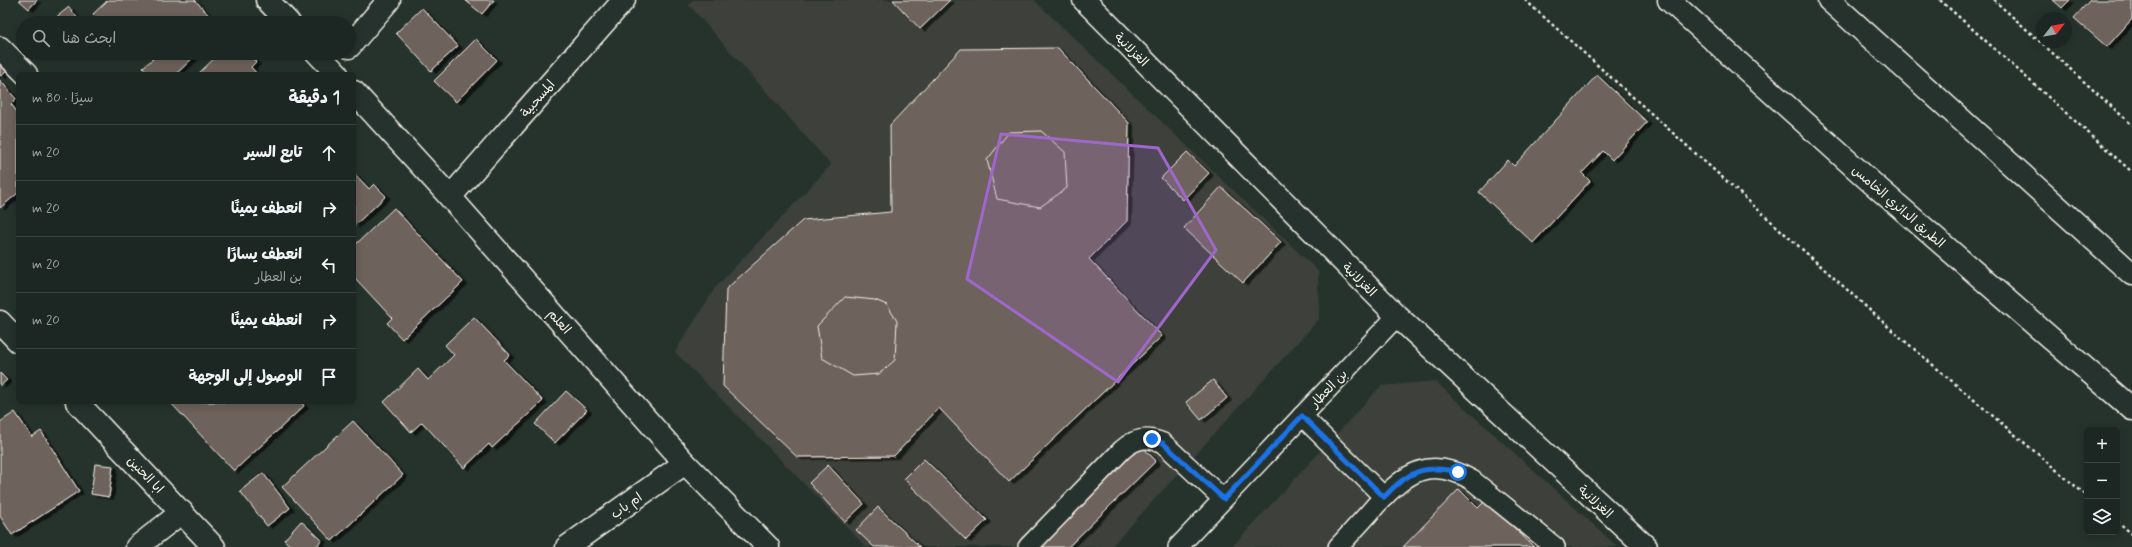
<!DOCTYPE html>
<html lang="ar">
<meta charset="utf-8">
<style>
body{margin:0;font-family:Mynerve,"Playpen Sans Arabic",sans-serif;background:#252e2a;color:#f1f3f6;direction:rtl}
.controls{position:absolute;right:12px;bottom:12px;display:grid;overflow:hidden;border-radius:6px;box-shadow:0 2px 10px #0003}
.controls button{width:36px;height:36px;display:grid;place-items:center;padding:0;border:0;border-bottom:1px solid #3a4340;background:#1c2622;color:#f1f3f6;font:20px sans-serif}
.compass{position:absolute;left:2036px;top:12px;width:36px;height:36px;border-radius:50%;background:#1c2622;box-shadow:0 2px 10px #0003;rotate:59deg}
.stop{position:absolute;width:12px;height:12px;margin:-9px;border:3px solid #1a73e8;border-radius:50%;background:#fff}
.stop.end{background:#1a73e8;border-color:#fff;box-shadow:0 1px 4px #0008}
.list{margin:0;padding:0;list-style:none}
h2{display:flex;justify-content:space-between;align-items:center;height:52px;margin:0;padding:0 16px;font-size:17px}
h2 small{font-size:13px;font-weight:400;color:#a0a5a5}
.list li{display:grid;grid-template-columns:26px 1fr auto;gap:12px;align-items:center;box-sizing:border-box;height:56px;padding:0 16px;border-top:1px solid #3a4340}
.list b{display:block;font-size:15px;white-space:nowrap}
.list p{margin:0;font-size:13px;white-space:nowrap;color:#a0a5a5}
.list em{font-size:13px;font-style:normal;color:#a0a5a5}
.icon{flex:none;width:22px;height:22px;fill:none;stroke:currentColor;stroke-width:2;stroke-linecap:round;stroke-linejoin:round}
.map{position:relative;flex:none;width:2132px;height:547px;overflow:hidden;direction:ltr}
.search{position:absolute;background:#1c2622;box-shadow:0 2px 10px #0003;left:16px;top:16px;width:340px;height:44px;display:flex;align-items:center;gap:10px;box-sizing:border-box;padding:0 14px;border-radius:22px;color:#a0a5a5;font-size:15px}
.panel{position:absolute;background:#1c2622;box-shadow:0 2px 10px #0003;left:16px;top:72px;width:340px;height:332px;border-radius:6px;direction:rtl}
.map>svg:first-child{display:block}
.built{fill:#3c413b}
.building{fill:#6e625b;stroke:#f4f1e8;filter:url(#shadow)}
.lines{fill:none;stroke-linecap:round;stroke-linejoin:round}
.lane-casing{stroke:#f4f1e8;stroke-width:22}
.street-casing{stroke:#f4f1e8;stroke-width:25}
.primary-casing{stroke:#f4f1e8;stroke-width:25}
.path{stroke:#f4f1e8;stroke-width:2.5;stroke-dasharray:3 3;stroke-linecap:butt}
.lane{stroke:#26332d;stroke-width:19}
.street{stroke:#26332d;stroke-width:22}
.primary{stroke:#26332d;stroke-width:22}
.route{stroke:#1a73e8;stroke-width:5}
.marked{fill:#9f67cb;fill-opacity:0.2;stroke:#9f67cb;stroke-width:3;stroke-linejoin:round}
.labels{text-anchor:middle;stroke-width:4;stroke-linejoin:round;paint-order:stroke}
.street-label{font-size:13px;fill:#f4f1e8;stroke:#26332d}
</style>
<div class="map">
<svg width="2132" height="547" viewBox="0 0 2132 547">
<defs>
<filter id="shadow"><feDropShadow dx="4.5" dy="2.5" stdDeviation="0" flood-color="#0009"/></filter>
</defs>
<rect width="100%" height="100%" fill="#26332d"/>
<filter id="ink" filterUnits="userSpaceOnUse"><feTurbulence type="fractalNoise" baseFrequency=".025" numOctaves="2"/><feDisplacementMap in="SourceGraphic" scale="8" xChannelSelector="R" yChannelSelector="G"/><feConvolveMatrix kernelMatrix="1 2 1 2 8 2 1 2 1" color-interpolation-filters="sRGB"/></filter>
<g filter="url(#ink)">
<g class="built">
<polygon points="693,0 1034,0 1318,271 1319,319 1111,547 866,547 675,352 715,288 831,165 689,5"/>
<polygon points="1435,381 1618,547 1232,547 1381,386"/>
</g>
<g class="building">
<polygon points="19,0 37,0 29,9"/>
<polygon points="108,0 195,0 216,23 102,23 93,14"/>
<polygon points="465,0 494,0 482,14"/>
<polygon points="893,0 950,0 920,29"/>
<polygon points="2053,0 2070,0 2062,8"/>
<polygon points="2090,0 2132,0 2132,19 2107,47 2074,18"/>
<polygon points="69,7 81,23 49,23"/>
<polygon points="422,8 458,46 431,71 396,33"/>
<polygon points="476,39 497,60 456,102 434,81"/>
<polygon points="1058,48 1129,123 1127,221 1089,259 1162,336 1009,482 939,408 894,456 797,457 723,386 726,289 803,220 891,212 890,125 961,49"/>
<polygon points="0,49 14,65 1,76 0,75"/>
<polygon points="147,53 198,53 176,74 149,74 143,67 153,59"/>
<polygon points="220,53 248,53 256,62 251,67 257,74 198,74"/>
<polygon points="1597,75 1647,122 1612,160 1603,151 1582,173 1590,181 1533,243 1479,192 1508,160 1514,166"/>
<polygon points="0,80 16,99 11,104 18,113 18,193 0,208"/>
<polygon points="1041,131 1065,152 1067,188 1040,207 997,199 987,160 1009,132"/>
<polygon points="1187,152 1209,173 1183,200 1161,178"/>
<polygon points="354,173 369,189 374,184 386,196 354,226"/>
<polygon points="1221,187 1281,242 1243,283 1184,228"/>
<polygon points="394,208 463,282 402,339 387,323 392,318 354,277 354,246"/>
<polygon points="845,297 875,300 887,305 897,321 895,360 879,374 853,376 822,358 817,326"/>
<polygon points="474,317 510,355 504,360 543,401 492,448 489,444 464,468 422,422 411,432 384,402 418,369 428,380 454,355 445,345"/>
<polygon points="0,373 7,380 0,386"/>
<polygon points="1213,380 1227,398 1201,420 1186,402"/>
<polygon points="566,391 587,410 555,443 535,424"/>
<polygon points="170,402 301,402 304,406 234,471"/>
<polygon points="15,412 32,437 41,431 79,491 12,535 0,516 0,422"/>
<polygon points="353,421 403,475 332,541 282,487"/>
<polygon points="1139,443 1156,461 1068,547 1034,547"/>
<polygon points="924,459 987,520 966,540 904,479"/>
<polygon points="95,464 113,466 109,497 91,494"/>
<polygon points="828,465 864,504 845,522 809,483"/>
<polygon points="263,473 290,508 267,526 240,491"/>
<polygon points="1459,489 1478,508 1486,500 1534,547 1403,547"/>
<polygon points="878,507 920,547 874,547 856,530"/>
<polygon points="301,521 322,540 316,547 292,547 284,540"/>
</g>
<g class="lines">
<g class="lane-casing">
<g id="lane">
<polyline points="1302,416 1384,497"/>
<path d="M1028 547 1122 450C1135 438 1147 436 1163 443L1223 499"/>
<polyline points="1178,547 1397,316"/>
<path d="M1338 547C1351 533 1364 519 1377 504 1407 472 1429 456 1472 480L1555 547"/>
</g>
</g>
<g class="street-casing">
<g id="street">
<polyline points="267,0 289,23"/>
<polyline points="1084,0 1397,316 1646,547"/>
<polyline points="349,47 389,0"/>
<polyline points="0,48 26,74"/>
<polyline points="317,53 337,74"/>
<polyline points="354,92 450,197 685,463 768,547"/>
<polyline points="450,197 624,0"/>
<polyline points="0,322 18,341"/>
<polyline points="77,402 214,547"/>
<polyline points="137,547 182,512"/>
<polyline points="567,547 685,463"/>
</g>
</g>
<g class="primary-casing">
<g id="primary">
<polyline points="1669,0 1871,182 2132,409"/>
<polyline points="1829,0 2132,274"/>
</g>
</g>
<g class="path">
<polyline points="1525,0 1893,331 2087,496"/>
<polyline points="1940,0 2132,172"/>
<polyline points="1994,0 2132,125"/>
<polyline points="2117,521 2132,534"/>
</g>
<use href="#lane" class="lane"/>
<use href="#street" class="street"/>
<use href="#primary" class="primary"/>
</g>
</g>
<g class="lines" filter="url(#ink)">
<path class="route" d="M1152 439 1163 443 1224 499 1302 416 1384 497C1407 472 1424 464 1458 472"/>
</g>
<path class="marked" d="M1001 134 1158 148 1216 250 1118 382 967 279Z"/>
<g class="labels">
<g class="street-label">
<text transform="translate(1132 49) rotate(45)" y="5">الغزلانية</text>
<text transform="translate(537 98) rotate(-49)" y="5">المسحبية</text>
<text transform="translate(1899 206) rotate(41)" y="5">الطريق الدائري الخامس</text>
<text transform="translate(1360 279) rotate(45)" y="5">الغزلانية</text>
<text transform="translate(560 321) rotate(49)" y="5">العلم</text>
<text transform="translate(1328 388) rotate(-46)" y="5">بن العطار</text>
<text transform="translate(146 474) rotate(46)" y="5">ابا الحنين</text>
<text transform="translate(1596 501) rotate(43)" y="5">الغزلانية</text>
<text transform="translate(626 505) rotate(-35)" y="5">ام باب</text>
</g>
</g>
</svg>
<div class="controls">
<button>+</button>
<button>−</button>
<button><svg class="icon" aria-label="layers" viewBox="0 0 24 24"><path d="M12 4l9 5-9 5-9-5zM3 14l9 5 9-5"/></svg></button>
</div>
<svg class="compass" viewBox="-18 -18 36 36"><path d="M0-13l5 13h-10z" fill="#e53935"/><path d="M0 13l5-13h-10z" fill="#a0a5a5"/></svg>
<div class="stop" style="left:1458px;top:472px"></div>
<div class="stop end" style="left:1152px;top:439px"></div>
<div class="search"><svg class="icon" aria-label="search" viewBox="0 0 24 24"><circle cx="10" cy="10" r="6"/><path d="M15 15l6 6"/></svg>ابحث هنا</div>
<section class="panel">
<h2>1 دقيقة<small>سيرًا · 80 m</small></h2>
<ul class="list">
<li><svg class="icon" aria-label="ahead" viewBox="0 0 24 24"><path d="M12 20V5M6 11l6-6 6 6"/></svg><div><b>تابع السير</b></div><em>20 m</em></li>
<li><svg class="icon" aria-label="right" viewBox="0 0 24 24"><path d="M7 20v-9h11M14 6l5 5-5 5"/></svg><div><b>انعطف يمينًا</b></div><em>20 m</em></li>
<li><svg class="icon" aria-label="left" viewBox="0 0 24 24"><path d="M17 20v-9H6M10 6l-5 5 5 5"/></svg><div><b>انعطف يسارًا</b><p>بن العطار</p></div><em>20 m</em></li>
<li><svg class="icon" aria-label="right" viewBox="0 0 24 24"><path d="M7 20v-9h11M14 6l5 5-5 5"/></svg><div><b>انعطف يمينًا</b></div><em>20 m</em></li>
<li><svg class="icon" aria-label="arrive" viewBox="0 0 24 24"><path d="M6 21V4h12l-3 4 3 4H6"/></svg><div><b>الوصول إلى الوجهة</b></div></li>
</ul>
</section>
</div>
